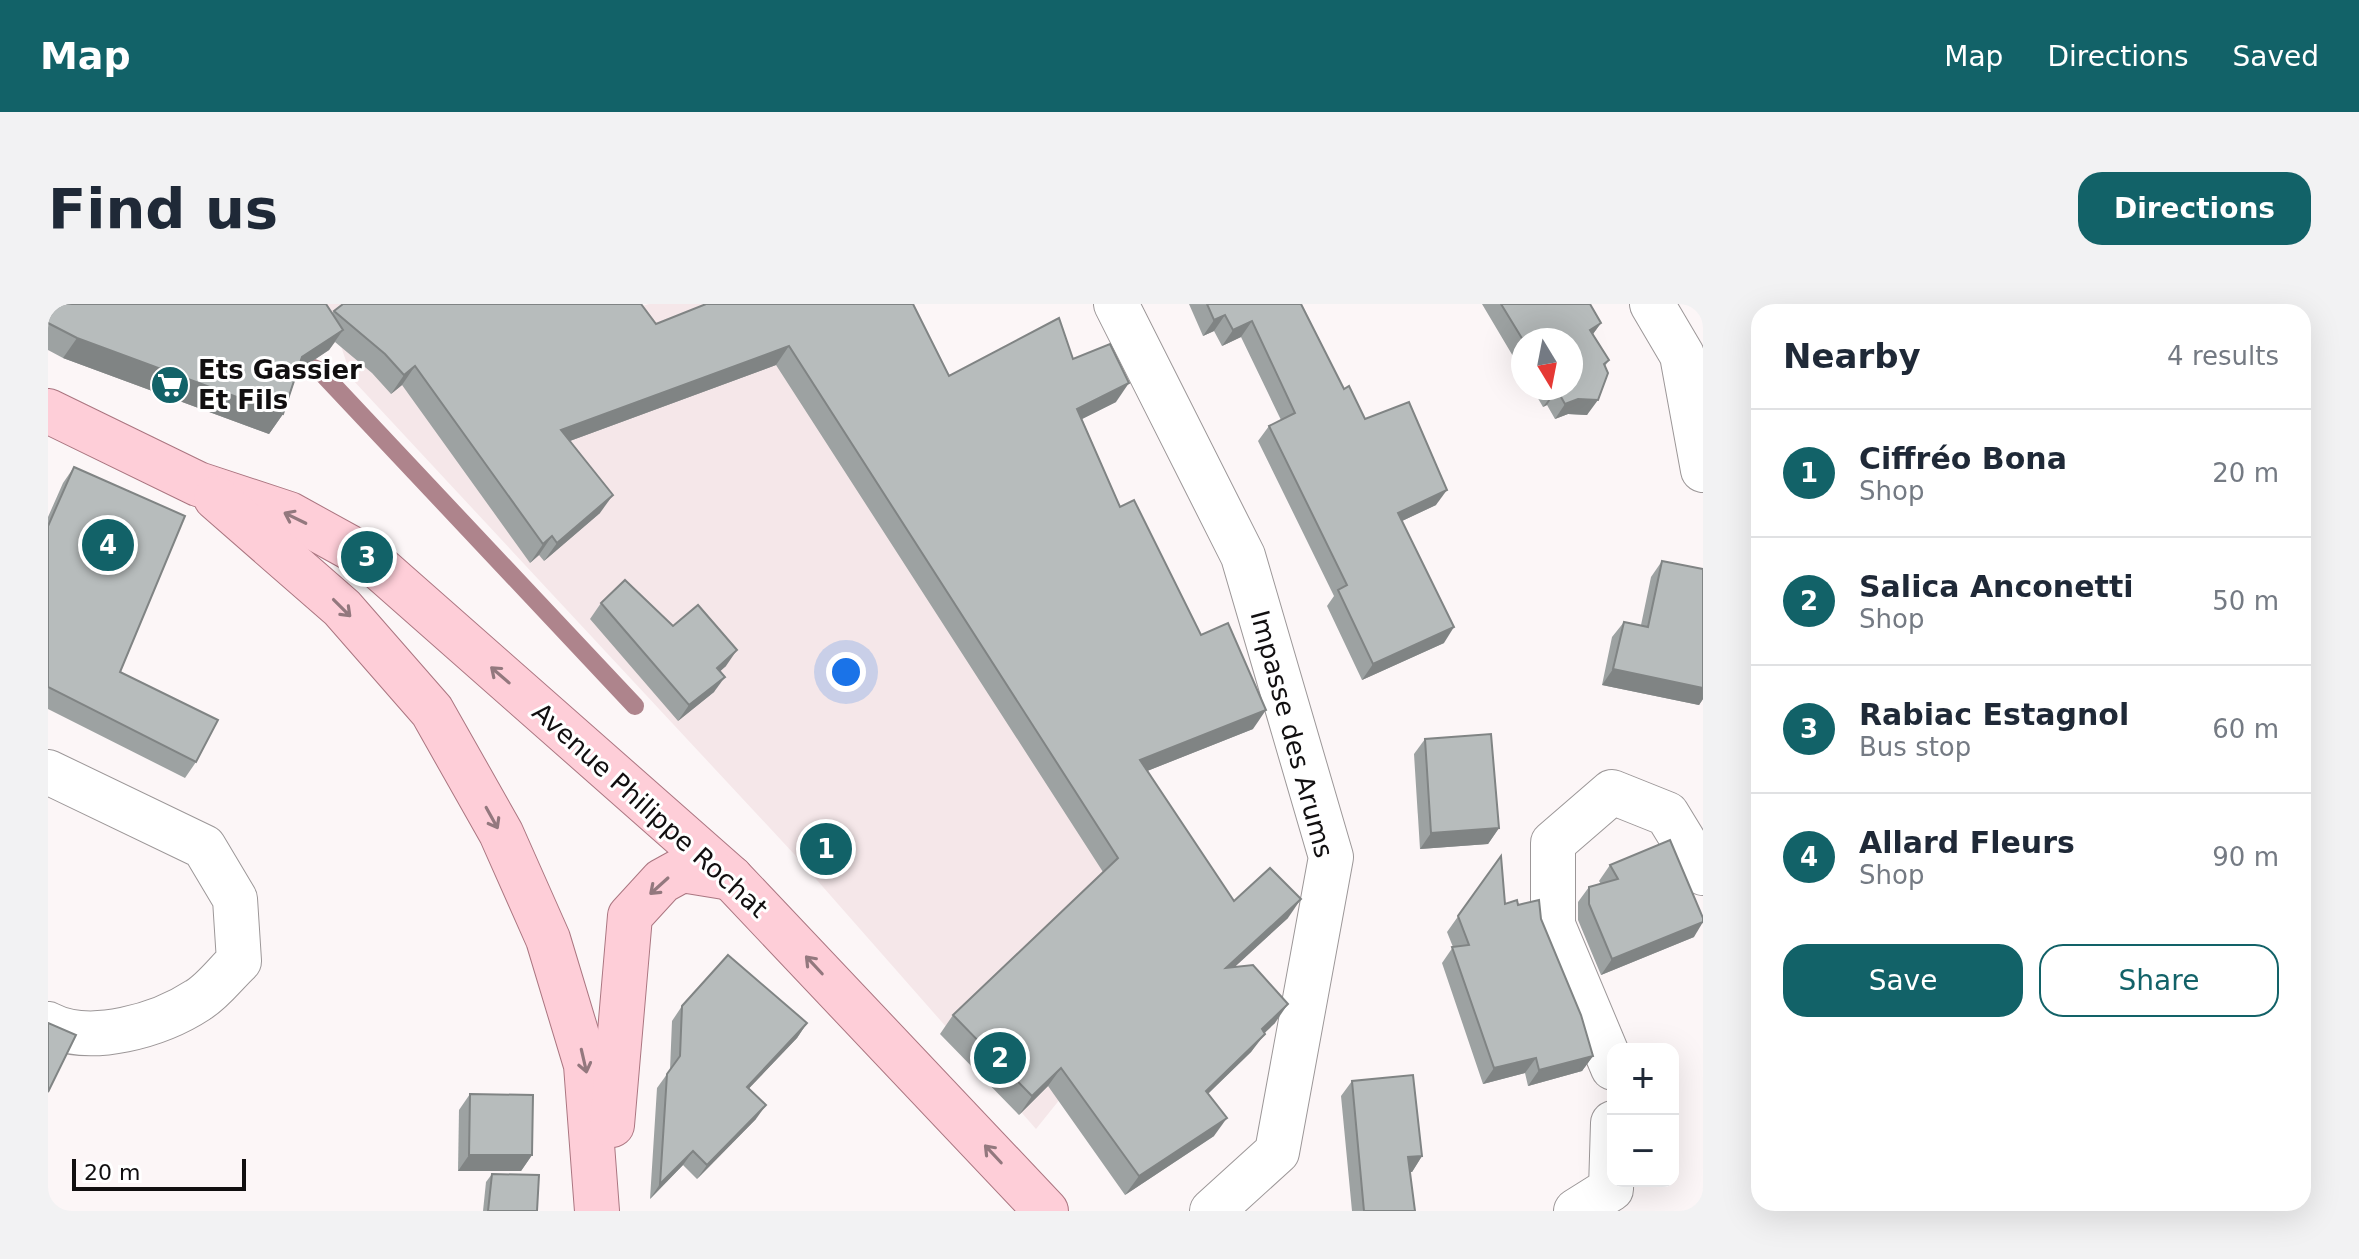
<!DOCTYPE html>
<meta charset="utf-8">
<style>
body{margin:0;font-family:"DejaVu Sans",sans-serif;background:#f2f2f3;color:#1f2937}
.controls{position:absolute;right:24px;bottom:24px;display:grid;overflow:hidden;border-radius:16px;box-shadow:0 8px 32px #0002}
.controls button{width:72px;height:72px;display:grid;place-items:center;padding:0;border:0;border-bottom:2px solid #e0e1e3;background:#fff;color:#1f2937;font:40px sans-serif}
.compass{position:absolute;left:1463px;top:24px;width:72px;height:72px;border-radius:50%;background:#fff;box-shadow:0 8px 32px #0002;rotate:170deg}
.scale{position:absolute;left:24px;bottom:20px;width:174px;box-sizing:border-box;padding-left:8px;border:4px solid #110f10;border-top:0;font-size:22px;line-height:28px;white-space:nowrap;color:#110f10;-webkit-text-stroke:6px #fff;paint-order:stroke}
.you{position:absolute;left:798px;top:368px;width:28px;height:28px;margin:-20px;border:6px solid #fff;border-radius:50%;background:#1a73e8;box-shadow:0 0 0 12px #1a73e833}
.badge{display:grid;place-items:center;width:52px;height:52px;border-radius:50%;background:#126268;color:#fff;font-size:26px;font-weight:700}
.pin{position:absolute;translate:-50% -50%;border:4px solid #fff;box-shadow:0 2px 8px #0006}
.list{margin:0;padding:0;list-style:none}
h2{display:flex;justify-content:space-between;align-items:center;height:104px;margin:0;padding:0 32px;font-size:34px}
h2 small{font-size:26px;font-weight:400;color:#747a83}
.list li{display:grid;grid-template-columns:52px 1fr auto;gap:24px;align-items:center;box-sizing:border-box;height:128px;padding:0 32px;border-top:2px solid #e0e1e3}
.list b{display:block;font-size:30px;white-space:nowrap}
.list p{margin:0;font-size:26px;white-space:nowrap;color:#747a83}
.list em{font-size:26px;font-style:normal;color:#747a83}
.actions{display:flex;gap:16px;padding:24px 32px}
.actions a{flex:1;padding:18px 0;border:2px solid #126268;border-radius:24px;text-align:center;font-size:28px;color:#126268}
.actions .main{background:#126268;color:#fff}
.map{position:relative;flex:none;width:1655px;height:907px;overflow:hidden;border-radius:24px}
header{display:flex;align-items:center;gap:48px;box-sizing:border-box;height:112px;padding:0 40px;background:#126268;color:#fff}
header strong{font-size:38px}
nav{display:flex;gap:44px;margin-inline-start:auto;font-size:28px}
.intro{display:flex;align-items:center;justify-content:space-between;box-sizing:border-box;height:192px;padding:0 48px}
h1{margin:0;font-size:56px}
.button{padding:20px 36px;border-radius:24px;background:#126268;color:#fff;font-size:28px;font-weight:700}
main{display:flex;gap:48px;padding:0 48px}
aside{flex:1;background:#fff;border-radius:24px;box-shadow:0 8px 32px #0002}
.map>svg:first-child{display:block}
.built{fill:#f5e7e9}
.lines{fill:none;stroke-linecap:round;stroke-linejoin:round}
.stream{stroke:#ae848c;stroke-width:18}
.minor-casing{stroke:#9c9798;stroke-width:46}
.primary-casing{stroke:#ab7681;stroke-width:46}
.minor{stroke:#fff;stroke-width:44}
.primary{stroke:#feced8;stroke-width:44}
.wall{fill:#9da2a2}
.shaded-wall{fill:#808484}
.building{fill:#b7bcbc;stroke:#808484;stroke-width:2}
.oneway{stroke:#93787e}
.labels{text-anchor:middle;stroke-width:6;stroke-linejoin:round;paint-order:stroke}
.poi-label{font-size:26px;font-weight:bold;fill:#110f10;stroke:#fff;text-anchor:start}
.street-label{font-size:26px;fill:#110f10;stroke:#fff}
</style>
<header>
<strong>Map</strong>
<nav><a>Map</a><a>Directions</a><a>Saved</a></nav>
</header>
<div class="intro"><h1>Find us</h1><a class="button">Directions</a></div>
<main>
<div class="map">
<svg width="1655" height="907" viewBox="0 0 1655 907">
<rect width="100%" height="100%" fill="#fcf6f7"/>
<polygon class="built" points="279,0 588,0 591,3 601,0 785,0 1176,591 988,825 746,550 304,75"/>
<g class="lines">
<polyline class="stream" points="238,53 271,66 587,402"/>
<g class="minor-casing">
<g id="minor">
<polyline points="1068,0 1195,252 1283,553 1229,848 1164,907"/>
<polyline points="1604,0 1634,51 1655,166"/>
<path d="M0 468 156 543 187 595 191 657C178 669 165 687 150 696 112 721 42 742 0 720"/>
<polyline points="1565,764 1505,621 1505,539 1564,488 1619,510 1655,569"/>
<polyline points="1528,907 1563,885 1565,819"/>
</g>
</g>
<g class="primary-casing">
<g id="primary">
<polyline points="0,107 150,180 241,210 319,253 683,574 998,907"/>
<polyline points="168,194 294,304 384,407 453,529 500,635 538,761 549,907"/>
<polyline points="564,821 582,612 614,577 634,566 683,574"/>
</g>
</g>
<use href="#minor" class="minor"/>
<use href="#primary" class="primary"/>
</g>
<g class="wall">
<polygon points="0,0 284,9 286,7 608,20 658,0 901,72 1025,55 1068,98 1034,115 1072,203 1153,331 1205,425 1099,467 1186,597 1240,614 1186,663 1227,719 1216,729 1203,748 1160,790 1166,832 1077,891 1000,782 971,811 892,730 905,711 1055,568 728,61 522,137 552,209 496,257 491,251 482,259 354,81 343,90 324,69 287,38 281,46 250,67 235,110 221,130 15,54 0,46"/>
<polygon points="1141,0 1253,0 1296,85 1317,115 1388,201 1354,217 1396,339 1314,376 1279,302 1286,292 1210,137 1221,122 1233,116 1193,33 1174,42 1166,27 1155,32"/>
<polygon points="1434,0 1542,0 1553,19 1545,30 1561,56 1557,62 1539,111 1520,110 1507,115 1499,101 1495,103 1484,84 1523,84 1475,36 1475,69"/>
<polygon points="26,163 72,368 148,458 137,474 0,405 0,213 15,179"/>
<polygon points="1614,257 1655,265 1655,395 1651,401 1554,381 1564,333 1576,318 1593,321 1603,273"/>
<polygon points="553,299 625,322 678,362 672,367 666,388 630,417 542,315"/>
<polygon points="1377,435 1451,524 1440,540 1372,545 1366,450"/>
<polygon points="1453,552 1457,600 1470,601 1493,615 1545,752 1534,767 1480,782 1477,769 1435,780 1394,659 1405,643 1399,628"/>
<polygon points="1562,561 1646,633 1553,671 1530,616 1530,598 1541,583 1553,580 1551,577"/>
<polygon points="634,702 759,719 749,734 701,784 708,815 649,875 635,861 602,895 609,784 622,766 624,717"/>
<polygon points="1304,777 1374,852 1364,868 1362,868 1367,907 1304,907 1293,792"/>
<polygon points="422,790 484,851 473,867 410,867 411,806"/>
<polygon points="444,870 489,907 435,907 438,878"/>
</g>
<g class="shaded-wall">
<polygon points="1177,11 1166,27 1155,32 1166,16"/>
<polygon points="1204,17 1193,33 1174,42 1185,26"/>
<polygon points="1553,19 1542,34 1542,26"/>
<polygon points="295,26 281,46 240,73 254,53"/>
<polygon points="29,34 235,110 221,130 15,54"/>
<polygon points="741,42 728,61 500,145 513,126"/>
<polygon points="367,62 354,81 343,90 356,71"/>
<polygon points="1081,79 1068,98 1016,124 1029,105"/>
<polygon points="1509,86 1499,101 1495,103 1506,88"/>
<polygon points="1530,95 1550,96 1539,111 1520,110 1507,115 1517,100"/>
<polygon points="1399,186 1388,201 1339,224 1350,209"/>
<polygon points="565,191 552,209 496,257 509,239"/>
<polygon points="504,232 491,251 482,259 495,240"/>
<polygon points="1406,323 1396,339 1314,376 1325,360"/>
<polygon points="689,346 678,362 658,380 669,364"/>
<polygon points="1565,365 1655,384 1655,395 1651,401 1554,381"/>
<polygon points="677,373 666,388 630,417 641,401"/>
<polygon points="1218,406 1205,425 1079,475 1092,456"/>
<polygon points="1451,524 1440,540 1372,545 1383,529"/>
<polygon points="1253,595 1240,614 1165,683 1178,664"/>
<polygon points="1655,618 1646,633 1553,671 1564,655"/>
<polygon points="1240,700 1227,719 1201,744 1214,725"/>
<polygon points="759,719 749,734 689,797 699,783"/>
<polygon points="1217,730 1203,748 1144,805 1158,787"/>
<polygon points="1545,752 1534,767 1480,782 1491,766"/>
<polygon points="1488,754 1477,769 1435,780 1446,764"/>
<polygon points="1013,764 1000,782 971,811 984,792"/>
<polygon points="718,801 708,815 649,875 659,861"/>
<polygon points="1179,814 1166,832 1077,891 1091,872"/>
<polygon points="645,847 635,861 602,895 612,880"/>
<polygon points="421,851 484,851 473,867 410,867"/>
<polygon points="1374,852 1364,868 1349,868 1360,853"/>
</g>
<g class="building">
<polygon points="0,0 278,0 295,26 254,53 235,110 29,34 0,19"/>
<polygon points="295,0 593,0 608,20 658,0 865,0 901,72 1011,14 1025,55 1062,40 1081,79 1029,105 1072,203 1086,196 1153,331 1180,319 1218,406 1092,456 1186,597 1222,564 1253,595 1178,664 1205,661 1240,700 1214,725 1217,730 1158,787 1179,814 1091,872 1013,764 984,792 905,711 1070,554 741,42 513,126 565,191 509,239 504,232 495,240 367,62 356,71 337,50 286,7"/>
<polygon points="1159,0 1253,0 1296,85 1301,82 1317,115 1361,98 1399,186 1350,209 1406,323 1325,360 1290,286 1299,281 1221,122 1247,109 1204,17 1185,26 1177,11 1166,16"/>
<polygon points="1453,0 1542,0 1553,19 1542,26 1561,56 1556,60 1560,69 1550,96 1530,95 1517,100 1509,86 1506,88 1504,84 1523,84 1523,36 1475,36"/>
<polygon points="26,163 137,212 72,368 170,416 148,458 0,383 0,222"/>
<polygon points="1614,257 1655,265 1655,384 1565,365 1576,318 1600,323"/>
<polygon points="577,276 625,322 650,301 689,346 669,364 677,373 641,401 553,299"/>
<polygon points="1443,430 1451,524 1383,529 1377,435"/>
<polygon points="1622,536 1655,614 1655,618 1564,655 1541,600 1541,583 1570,575 1562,561"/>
<polygon points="1453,552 1457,600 1469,596 1470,601 1491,596 1493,615 1533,711 1545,752 1491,766 1488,754 1446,764 1404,643 1421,641 1410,612"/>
<polygon points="680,651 759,719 699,783 718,801 659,861 645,847 612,880 619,770 632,752 634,702"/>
<polygon points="0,719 28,731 0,788"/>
<polygon points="1365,771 1374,852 1360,853 1367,907 1316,907 1304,777"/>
<polygon points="422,790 485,791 484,851 421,851"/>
<polygon points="444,870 491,871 489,907 440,907"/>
</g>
<defs><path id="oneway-shaft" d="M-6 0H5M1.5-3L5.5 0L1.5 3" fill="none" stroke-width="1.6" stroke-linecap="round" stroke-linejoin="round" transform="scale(2)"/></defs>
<g class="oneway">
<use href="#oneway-shaft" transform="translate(247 214) rotate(-154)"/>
<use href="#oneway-shaft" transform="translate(294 304) rotate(45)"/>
<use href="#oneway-shaft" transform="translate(452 371) rotate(-139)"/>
<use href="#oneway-shaft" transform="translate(444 514) rotate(61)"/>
<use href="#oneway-shaft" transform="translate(611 582) rotate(138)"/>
<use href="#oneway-shaft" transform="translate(766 661) rotate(-133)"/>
<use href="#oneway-shaft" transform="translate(536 757) rotate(77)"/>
<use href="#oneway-shaft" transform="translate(945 850) rotate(-133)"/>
</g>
<defs>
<g id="supermarket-disc" transform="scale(2)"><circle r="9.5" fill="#126268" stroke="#fff"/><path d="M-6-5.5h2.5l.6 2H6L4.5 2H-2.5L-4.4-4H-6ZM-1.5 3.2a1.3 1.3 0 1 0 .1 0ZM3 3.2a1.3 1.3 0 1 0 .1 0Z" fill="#fff"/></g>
</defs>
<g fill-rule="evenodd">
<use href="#supermarket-disc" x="122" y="81"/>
</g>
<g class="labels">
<g class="poi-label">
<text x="150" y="75">Ets Gassier<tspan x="150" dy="30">Et Fils</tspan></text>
</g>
<g class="street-label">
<text transform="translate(1244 430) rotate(75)" y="9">Impasse des Arums</text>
<text transform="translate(602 506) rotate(42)" y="9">Avenue Philippe Rochat</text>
</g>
</g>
</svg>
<div class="controls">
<button>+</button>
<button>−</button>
</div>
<svg class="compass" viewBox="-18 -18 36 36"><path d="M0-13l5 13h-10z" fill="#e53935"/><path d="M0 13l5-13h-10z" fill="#747a83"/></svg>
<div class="scale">20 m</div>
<div class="you"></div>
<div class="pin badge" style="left:778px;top:545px">1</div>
<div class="pin badge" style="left:952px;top:754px">2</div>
<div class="pin badge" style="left:319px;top:253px">3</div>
<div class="pin badge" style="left:60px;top:241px">4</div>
</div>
<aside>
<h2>Nearby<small>4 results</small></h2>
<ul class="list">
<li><span class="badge">1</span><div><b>Ciffréo Bona</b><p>Shop</p></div><em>20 m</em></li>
<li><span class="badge">2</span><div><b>Salica Anconetti</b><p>Shop</p></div><em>50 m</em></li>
<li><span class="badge">3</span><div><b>Rabiac Estagnol</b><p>Bus stop</p></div><em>60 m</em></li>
<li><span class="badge">4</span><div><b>Allard Fleurs</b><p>Shop</p></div><em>90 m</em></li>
</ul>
<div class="actions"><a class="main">Save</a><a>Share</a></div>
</aside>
</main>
